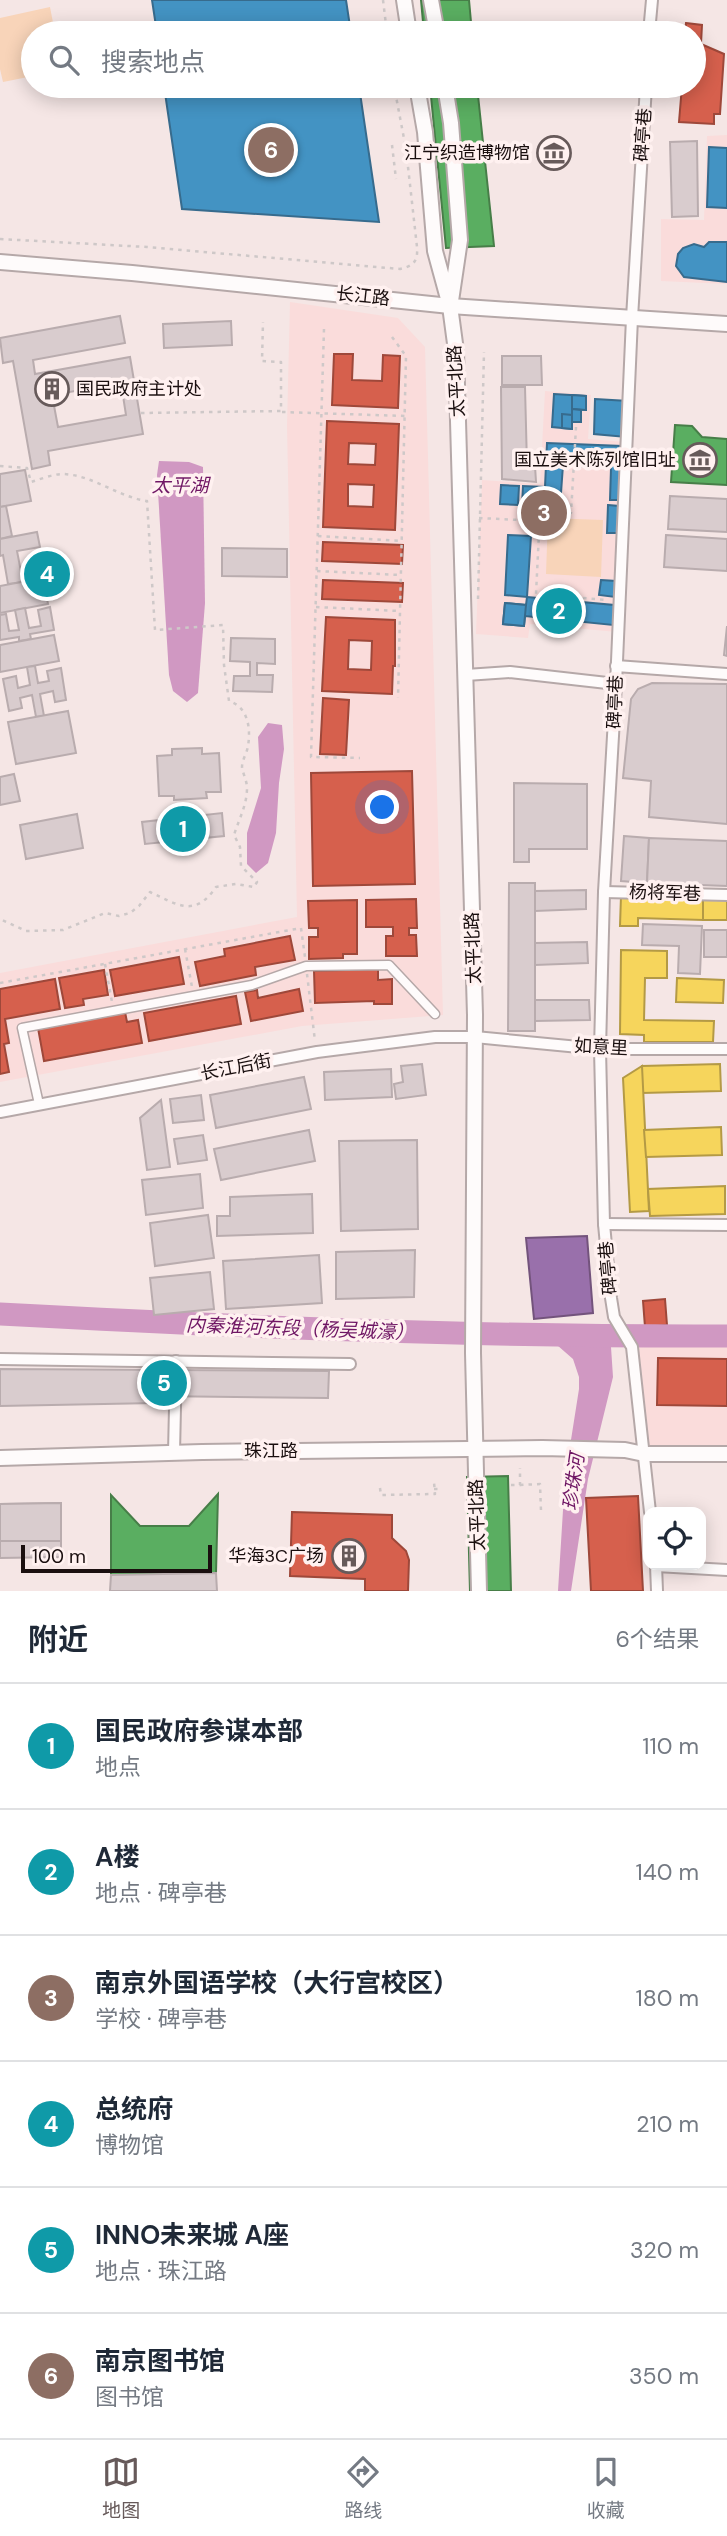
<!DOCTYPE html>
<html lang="zh">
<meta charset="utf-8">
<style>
body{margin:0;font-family:"DM Sans","Noto Sans SC",sans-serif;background:#f2f2f3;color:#1f2937}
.controls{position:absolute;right:21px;bottom:21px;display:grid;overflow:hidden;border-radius:14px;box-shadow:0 4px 18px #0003}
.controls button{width:63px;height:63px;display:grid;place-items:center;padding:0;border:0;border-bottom:2px solid #e0e1e3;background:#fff;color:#1f2937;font:35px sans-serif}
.scale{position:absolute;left:21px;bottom:18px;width:191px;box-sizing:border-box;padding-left:7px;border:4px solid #1a0f0f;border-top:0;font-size:19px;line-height:24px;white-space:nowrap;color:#1a0f0f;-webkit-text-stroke:5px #fff1f0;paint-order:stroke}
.you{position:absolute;left:383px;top:808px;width:24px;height:24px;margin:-18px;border:5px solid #fff;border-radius:50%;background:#1a73e8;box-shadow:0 0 0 10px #1a73e833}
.badge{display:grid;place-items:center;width:46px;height:46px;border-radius:50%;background:#675a5a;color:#fff;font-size:23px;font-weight:700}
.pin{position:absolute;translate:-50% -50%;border:4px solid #fff;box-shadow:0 2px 7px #0006}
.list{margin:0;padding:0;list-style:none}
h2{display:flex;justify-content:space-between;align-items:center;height:91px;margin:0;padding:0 28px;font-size:30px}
h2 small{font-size:23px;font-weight:400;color:#747a83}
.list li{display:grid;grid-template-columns:46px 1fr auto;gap:21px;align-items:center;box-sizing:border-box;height:126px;padding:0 28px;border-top:2px solid #e0e1e3}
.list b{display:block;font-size:26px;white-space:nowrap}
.list p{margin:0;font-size:23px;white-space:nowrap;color:#747a83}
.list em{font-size:23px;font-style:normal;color:#747a83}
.icon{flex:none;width:38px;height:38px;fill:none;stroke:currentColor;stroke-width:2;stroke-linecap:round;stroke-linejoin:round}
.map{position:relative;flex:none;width:727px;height:1591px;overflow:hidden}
.search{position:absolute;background:#fff;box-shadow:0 4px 18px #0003;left:21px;right:21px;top:21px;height:77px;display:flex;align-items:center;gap:18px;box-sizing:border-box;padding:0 24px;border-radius:38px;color:#747a83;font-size:26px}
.sheet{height:847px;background:#fff}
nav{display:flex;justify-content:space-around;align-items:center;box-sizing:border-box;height:98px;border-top:2px solid #e0e1e3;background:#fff;font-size:19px;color:#747a83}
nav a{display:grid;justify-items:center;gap:4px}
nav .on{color:#675a5a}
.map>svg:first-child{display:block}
.built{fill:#fadcdb}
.green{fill:#f8d4b9}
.water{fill:#d098c2}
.homes{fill:#f6d55c;stroke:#b49a45;stroke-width:2}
.shops{fill:#d6604d;stroke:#9e483a;stroke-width:2;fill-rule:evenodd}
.offices{fill:#9970ab;stroke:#73537c;stroke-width:2}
.schools{fill:#4393c3;stroke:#376b8d;stroke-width:2}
.public{fill:#5aae61;stroke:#477e48;stroke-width:2}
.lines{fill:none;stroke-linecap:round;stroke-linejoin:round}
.river{stroke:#d098c2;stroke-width:23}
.building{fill:#d9ccce;stroke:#b9acae;stroke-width:2;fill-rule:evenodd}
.pedestrian-casing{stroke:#b5a8a8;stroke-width:11}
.minor-casing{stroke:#b5a8a8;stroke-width:14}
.secondary-casing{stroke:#b5a8a8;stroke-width:18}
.path{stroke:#cec8c8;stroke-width:2.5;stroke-dasharray:3.5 5;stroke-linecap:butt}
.pedestrian{stroke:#fefbfb;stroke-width:8}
.minor{stroke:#fefbfb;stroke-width:10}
.secondary{stroke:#fefbfb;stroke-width:14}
.labels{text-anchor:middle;stroke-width:7;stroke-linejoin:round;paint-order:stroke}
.street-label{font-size:18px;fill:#1a0f0f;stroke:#fff1f0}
.poi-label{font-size:18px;fill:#1a0f0f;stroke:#fff1f0;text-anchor:end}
.water-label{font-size:19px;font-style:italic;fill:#6f1664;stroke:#fff1f0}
</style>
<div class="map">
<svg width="727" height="1591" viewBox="0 0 727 1591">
<rect width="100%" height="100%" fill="#f5e6e5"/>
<g class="built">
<polygon points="727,135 727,284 661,281 661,219 704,220 707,136"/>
<polygon points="290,302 398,318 425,347 443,1015 302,1026 0,1082 0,973 297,917 287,426"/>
<polygon points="545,391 591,395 588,439 626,442 617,632 530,624 528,638 476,634 482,480 540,484"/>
<polygon points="727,1346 727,1455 644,1454 632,1347"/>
</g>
<g class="green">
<polygon points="50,7 55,33 33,33 33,76 3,82 0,69 0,18"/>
<polygon points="548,518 603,520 601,577 546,574"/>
</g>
<g class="water">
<polygon points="159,461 189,462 203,467 205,603 198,693 187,702 173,691 169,675 157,475"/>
<polygon points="268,723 282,725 284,749 279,783 276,833 268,863 256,873 247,864 247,833 261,788 258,737"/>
<polygon points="557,1345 611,1347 613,1377 588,1479 571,1591 558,1591 565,1478 579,1389 579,1377 573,1359"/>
</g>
<g class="homes">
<polygon points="621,896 703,897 703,920 638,918 638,926 620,926"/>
<polygon points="703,897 727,898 727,920 703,920"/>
<polygon points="621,950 667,951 667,978 645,978 644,1020 714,1021 713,1042 644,1042 644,1035 620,1034"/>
<polygon points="677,978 724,980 723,1003 676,1002"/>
<polygon points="720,1064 721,1091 642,1093 642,1066"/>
<polygon points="642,1066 649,1211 630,1212 623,1078"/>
<polygon points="721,1127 722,1155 646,1157 644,1130"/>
<polygon points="725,1186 725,1214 650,1216 648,1189"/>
</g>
<g class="shops">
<polygon points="686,23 702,25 701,44 724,54 720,114 714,114 714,124 679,122 682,86 694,86 694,33 685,33"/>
<polygon points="334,354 353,354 352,380 382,381 383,355 400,356 398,408 332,405"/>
<path d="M327 421 399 424 395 530 323 527ZM349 443 376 444 375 465 348 464ZM348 484 374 485 373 507 348 506Z"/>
<polygon points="323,542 403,545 402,564 322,561"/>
<polygon points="323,580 403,583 402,602 322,599"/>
<path d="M326 617 395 620V666H393L392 694 322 691ZM349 640 372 641 371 670 348 669Z"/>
<polygon points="323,698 349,700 346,755 320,754"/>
<polygon points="412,771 415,884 313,886 311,773"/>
<polygon points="416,899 417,928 409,928 409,935 416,935 417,956 386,956 386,936 393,936 393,927 366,927 366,900"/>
<polygon points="357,900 357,954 343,954 343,958 309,959 309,937 318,937 318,928 309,928 308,901"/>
<polygon points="290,936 295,960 255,967 256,975 200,986 195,962 225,956 224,949"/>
<polygon points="179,957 184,984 115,996 110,970"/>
<polygon points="378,969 378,980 392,979 392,1004 374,1004 374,1001 315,1003 314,971"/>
<polygon points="104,970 108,995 83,999 84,1005 65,1008 59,978"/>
<polygon points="55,979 60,1009 5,1019 9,1043 4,1044 9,1072 0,1074 0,989"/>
<polygon points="299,989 303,1011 251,1021 245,992 257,990 258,998"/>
<polygon points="236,996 241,1024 149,1041 144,1013"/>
<polygon points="125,1012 127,1022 138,1020 142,1043 44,1061 38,1028"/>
<polygon points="665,1299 667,1325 645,1327 643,1301"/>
<polygon points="658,1358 727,1359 727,1406 657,1405"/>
<polygon points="638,1496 643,1591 591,1591 586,1498"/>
<polygon points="292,1512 392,1515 392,1538 406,1551 409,1560 408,1591 365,1591 365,1579 290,1576"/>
</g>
<polygon class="offices" points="587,1236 593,1313 534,1319 526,1238"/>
<g class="schools">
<polygon points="152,0 346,0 351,33 157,33"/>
<polygon points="164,86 359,86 379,222 182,209"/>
<polygon points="709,147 727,148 727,208 707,207"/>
<polygon points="709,242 727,242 727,282 684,277 676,266 678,254 683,248 694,244 704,247"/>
<polygon points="554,394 586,396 586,410 572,409 572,429 552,427"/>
<polygon points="572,395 586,396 586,410 572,409"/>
<polygon points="595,399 628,401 626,437 594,434"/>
<polygon points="572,409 581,410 581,422 572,422"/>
<polygon points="562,414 572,415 572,429 562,428"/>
<polygon points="547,443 622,446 620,500 610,500 611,468 563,465 560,507 522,505 523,486 545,487"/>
<polygon points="501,485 519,486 518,505 500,504"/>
<polygon points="608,505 619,506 619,533 607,533"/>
<polygon points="508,535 531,536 527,597 505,595"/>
<polygon points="601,580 616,581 615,597 599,595"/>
<polygon points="527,597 614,605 613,625 525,616 524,626 503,624 505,603 526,605"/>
<polygon points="505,603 526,605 524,626 503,624"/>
</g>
<g class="public">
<polygon points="421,0 469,0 472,33 424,33"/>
<polygon points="430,86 477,86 494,246 446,248"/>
<polygon points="675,425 692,426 702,437 727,439 727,485 671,482"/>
<polygon points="508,1476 511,1591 470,1591 467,1477"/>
<polygon points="218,1494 216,1573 111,1575 111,1495 140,1526 189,1526"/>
</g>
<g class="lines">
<path class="river" d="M0 1314C242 1327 484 1337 727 1336"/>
</g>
<g class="building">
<polygon points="697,141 698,216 672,217 670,142"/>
<path d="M120 316 125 343 33 360 35 374 130 357 143 434 48 451 50 465 32 469 13 361 3 363 0 338ZM121 383 126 415 58 427 52 395Z"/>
<polygon points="231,321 232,345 164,348 163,324"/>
<polygon points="502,356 541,356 542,385 502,385"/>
<polygon points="501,387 525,387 527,465 535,466 536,482 502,479"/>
<polygon points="25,470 31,501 0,507 0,474"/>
<polygon points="670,496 727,499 727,532 668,529"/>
<polygon points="6,506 12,536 0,539 0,507"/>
<polygon points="37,532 40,547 17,551 23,582 8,584 3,555 0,556 0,539"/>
<polygon points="666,535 727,539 727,571 664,567"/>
<polygon points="222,548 287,549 287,577 222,576"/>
<polygon points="43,578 48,604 0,613 0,586"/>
<polygon points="50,607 54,630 30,634 31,639 19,641 19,637 0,640 0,615 6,614 9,631 19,630 15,610 25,608 29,628 41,626 38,610"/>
<polygon points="727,626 727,656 724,655"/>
<polygon points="54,635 59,661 0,672 0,645"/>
<polygon points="231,638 275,639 275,664 257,663 257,675 273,675 272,692 233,691 234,676 250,676 250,662 230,661"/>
<polygon points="35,666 38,683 49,681 47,671 61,668 66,700 55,702 53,691 40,694 44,716 36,717 32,695 20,698 22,708 9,711 3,679 16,676 18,688 30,685 27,667"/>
<polygon points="652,683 727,684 727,824 649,817 651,781 623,778 631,699 638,689"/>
<polygon points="68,711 76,753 16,764 8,722"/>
<polygon points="202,748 202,754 219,753 221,792 206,792 207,798 174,800 174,796 159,796 157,756 172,755 172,749"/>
<polygon points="14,774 20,801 0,805 0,777"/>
<polygon points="514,783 587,784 587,849 529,849 529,862 514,862"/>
<polygon points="222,813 224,836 145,844 142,822"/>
<polygon points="77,814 83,848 26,859 20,825"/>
<polygon points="624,836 649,838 647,883 621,881"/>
<polygon points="649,838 727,841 727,886 647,883"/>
<polygon points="509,883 535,883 535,1031 508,1031"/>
<polygon points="586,890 586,909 535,911 535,891"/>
<polygon points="643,924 702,926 700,974 678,973 679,946 642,945"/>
<rect x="704" y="930" width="23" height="27"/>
<polygon points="587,942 588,963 535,965 535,943"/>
<polygon points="535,1000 589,1000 590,1020 535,1021"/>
<polygon points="422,1064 426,1095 396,1099 394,1084 403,1082 401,1066"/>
<polygon points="391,1069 392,1097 325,1100 324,1072"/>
<polygon points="304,1077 311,1109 216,1128 210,1095"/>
<polygon points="201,1095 204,1120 173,1123 170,1099"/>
<polygon points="161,1100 170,1167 147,1170 140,1118"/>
<polygon points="309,1130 315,1161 221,1180 214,1149"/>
<polygon points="203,1135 207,1160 178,1164 174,1139"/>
<polygon points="417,1140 418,1229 341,1231 339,1141"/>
<polygon points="200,1174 203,1208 146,1215 142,1180"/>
<polygon points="312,1194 313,1233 217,1236 217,1216 230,1216 230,1197"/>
<polygon points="208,1215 214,1258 155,1266 150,1223"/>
<polygon points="415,1250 414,1297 336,1299 336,1252"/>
<polygon points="319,1255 322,1303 226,1309 223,1261"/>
<polygon points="210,1272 214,1309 154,1315 150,1278"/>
<polygon points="0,1369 329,1371 328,1398 155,1396 155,1403 0,1406"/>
<polygon points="61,1503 61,1557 0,1558 0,1504"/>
<polygon points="61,1503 61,1541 0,1541 0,1504"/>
<polygon points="216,1573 217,1591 110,1591 111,1575"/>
</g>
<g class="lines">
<g class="pedestrian-casing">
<polyline id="pedestrian" points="39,1104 22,1028 252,985 306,966 389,965 435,1014"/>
</g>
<g class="minor-casing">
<g id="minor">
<polyline points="649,33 652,0"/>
<polyline points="646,86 632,318 616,684 604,892 600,1049 604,1224 611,1298 614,1317 632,1347 650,1512"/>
<polyline points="616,666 727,674"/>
<polyline points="466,675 510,672 616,684"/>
<polyline points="604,892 727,895"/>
<polyline points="0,1112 317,1052 435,1037 475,1037 600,1049 727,1049"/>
<polyline points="604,1224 727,1225"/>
<polyline points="0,1359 350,1364"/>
<polyline points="174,1453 176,1361"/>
<polyline points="656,1565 657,1591"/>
<polyline points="656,1566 727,1570"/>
</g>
</g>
<g class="secondary-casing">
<g id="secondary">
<polyline points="404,0 409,33"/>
<polyline points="431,0 437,33"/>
<polyline points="417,86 425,132 435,251 450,306 456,351 475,1015 473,1353 479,1591"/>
<polyline points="445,86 451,123 460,240 451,301"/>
<polyline points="0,262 132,273 450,306 727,324"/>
<polyline points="0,1458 202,1452 542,1448 625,1450 644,1454 727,1454"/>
</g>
</g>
<g class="path">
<polyline points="383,0 387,33"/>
<polyline points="392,145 396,179"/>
<path d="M0 239 147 247 400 269C414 266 418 261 417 247L406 149 394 86"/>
<polyline points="324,329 311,757 360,758"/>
<polyline points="392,337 406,356 398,698"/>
<polyline points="282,412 405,416"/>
<polyline points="141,413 281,411 281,362 262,361 263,322"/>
<polyline points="576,427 571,513 540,512 536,594 607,600"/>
<path d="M0 466 27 468 31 482C41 479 53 474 63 474 93 475 118 497 147 501L155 630 223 625 224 665 229 701C248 707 251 728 248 746 247 753 242 760 242 767 243 774 247 781 247 788 247 805 239 819 234 835L240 847 241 866 257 882 254 887 236 884 216 887C195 918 178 905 150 892L139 906 130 913 119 916 105 913 63 930 26 931 0 919"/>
<polyline points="479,518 539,521"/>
<polyline points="318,536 402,541"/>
<polyline points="317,571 401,575"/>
<polyline points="478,599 484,352"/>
<polyline points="316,607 400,611"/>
<polyline points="185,949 192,987"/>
<polyline points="105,964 112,1002"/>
<polyline points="307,974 315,1041"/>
<polyline points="0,983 301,928 305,957"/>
<polyline points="511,1485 520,1485 520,1468"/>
<polyline points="520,1485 540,1484 541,1511"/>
<polyline points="380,1488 381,1495 435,1494 434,1482"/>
<polyline points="434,1489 442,1489"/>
</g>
<use href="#pedestrian" class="pedestrian"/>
<use href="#minor" class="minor"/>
<use href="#secondary" class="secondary"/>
</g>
<defs>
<g id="museum-ring" transform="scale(1.75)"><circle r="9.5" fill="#fff1f0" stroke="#675a5a" stroke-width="1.5"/><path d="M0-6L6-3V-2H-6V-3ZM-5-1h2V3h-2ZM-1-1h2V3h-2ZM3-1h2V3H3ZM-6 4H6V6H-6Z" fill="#675a5a"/></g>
<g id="building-ring" transform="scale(1.75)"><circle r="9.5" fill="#fff1f0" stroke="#675a5a" stroke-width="1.5"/><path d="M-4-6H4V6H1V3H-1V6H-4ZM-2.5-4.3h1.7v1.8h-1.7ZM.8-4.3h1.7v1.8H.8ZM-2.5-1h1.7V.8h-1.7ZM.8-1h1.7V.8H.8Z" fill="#675a5a"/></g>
</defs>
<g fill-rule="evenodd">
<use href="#museum-ring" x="554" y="153"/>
<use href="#building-ring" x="52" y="389"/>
<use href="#museum-ring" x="700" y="460"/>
<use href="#building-ring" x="349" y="1556"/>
</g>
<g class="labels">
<g class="street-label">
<text transform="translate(643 135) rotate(-86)" y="6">碑亭巷</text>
<text transform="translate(363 296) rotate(6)" y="6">长江路</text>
<text transform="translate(456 381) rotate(-93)" y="6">太平北路</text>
<text transform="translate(615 702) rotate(-88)" y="6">碑亭巷</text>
<text transform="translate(665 893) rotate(2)" y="6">杨将军巷</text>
<text transform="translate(473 948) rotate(-92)" y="6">太平北路</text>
<text transform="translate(601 1047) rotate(3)" y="6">如意里</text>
<text transform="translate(236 1067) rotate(-11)" y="6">长江后街</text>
<text transform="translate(608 1268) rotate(-95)" y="6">碑亭巷</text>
<text x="271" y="1457">珠江路</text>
<text transform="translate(477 1515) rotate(-92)" y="6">太平北路</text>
</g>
<g class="poi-label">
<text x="530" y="159">江宁织造博物馆</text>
<text x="76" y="395" text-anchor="start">国民政府主计处</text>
<text x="676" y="466">国立美术陈列馆旧址</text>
<text x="324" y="1562">华海3C广场</text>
</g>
<g class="water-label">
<text x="180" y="492">太平湖</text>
<text transform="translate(300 1328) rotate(2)" y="7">内秦淮河东段（杨吴城濠）</text>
<text transform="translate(573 1482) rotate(-82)" y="7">珍珠河</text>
</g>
</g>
</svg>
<div class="controls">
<button><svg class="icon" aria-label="locate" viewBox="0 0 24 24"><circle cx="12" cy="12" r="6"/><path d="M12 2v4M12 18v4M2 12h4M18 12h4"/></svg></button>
</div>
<div class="scale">100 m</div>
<div class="you"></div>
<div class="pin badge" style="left:183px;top:829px;background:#0f9aa8">1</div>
<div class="pin badge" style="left:559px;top:611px;background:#0f9aa8">2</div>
<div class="pin badge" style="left:544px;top:513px;background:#8d6e63">3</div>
<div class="pin badge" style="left:47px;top:574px;background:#0f9aa8">4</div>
<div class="pin badge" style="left:164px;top:1383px;background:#0f9aa8">5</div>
<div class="pin badge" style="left:271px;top:150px;background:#8d6e63">6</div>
<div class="search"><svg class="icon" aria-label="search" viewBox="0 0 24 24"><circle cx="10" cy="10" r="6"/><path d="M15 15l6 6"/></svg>搜索地点</div>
</div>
<section class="sheet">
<h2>附近<small>6个结果</small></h2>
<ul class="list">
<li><span class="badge" style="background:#0f9aa8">1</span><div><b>国民政府参谋本部</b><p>地点</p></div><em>110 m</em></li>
<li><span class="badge" style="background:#0f9aa8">2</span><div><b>A楼</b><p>地点 · 碑亭巷</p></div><em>140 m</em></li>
<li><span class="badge" style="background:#8d6e63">3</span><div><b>南京外国语学校（大行宫校区）</b><p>学校 · 碑亭巷</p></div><em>180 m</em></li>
<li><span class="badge" style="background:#0f9aa8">4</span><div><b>总统府</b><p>博物馆</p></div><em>210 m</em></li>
<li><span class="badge" style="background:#0f9aa8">5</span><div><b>INNO未来城 A座</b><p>地点 · 珠江路</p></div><em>320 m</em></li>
<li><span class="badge" style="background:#8d6e63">6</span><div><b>南京图书馆</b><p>图书馆</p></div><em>350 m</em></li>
</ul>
</section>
<nav>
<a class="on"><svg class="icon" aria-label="map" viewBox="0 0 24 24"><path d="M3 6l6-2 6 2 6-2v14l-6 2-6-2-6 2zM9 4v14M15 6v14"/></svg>地图</a>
<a><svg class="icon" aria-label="directions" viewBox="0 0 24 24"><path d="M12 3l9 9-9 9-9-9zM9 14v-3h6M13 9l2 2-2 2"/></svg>路线</a>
<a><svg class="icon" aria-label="saved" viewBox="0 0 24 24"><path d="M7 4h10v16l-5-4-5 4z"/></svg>收藏</a>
</nav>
